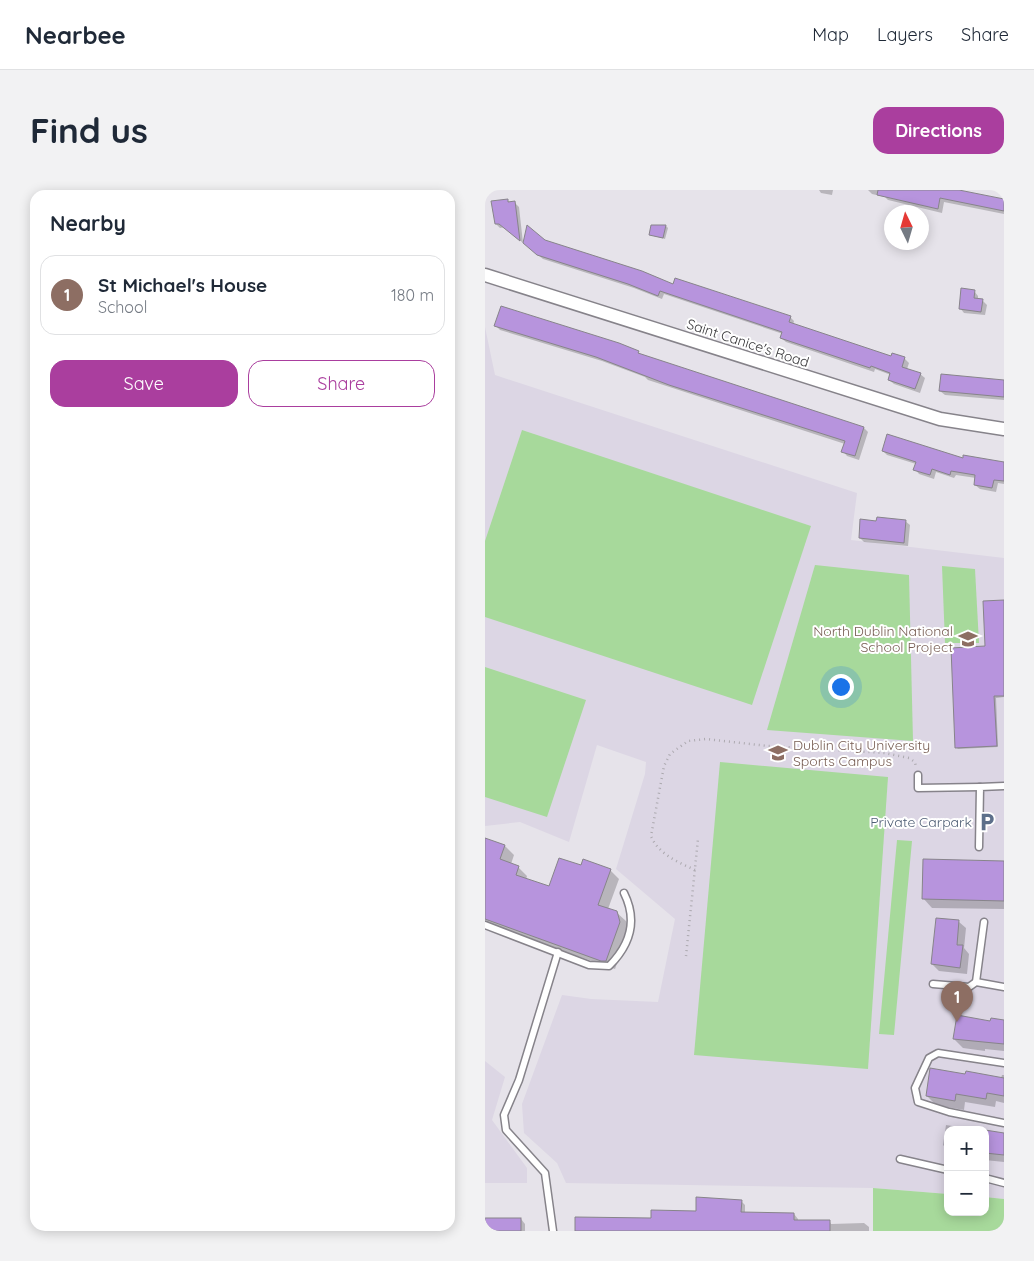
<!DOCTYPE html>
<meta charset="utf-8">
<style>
body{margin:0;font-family:Quicksand,sans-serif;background:#f2f2f3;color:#1f2937}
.controls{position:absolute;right:15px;bottom:15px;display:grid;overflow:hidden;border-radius:10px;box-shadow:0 2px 12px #0003}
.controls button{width:45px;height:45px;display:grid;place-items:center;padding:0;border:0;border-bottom:1px solid #e0e1e3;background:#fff;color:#1f2937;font:25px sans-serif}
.compass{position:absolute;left:399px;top:15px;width:45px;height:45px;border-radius:50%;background:#fff;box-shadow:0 2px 12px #0003;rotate:355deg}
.you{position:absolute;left:355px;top:496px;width:18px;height:18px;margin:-12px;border:4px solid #fff;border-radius:50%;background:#1a73e8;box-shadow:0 0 0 8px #1a73e833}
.badge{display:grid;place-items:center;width:32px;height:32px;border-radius:50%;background:#aa3e9e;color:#fff;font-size:16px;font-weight:700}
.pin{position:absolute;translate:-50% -41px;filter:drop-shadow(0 1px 2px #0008)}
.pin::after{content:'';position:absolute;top:26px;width:18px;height:15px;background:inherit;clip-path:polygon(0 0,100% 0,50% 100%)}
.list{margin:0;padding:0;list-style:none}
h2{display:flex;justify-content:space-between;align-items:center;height:65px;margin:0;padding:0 20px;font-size:21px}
h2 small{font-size:16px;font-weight:400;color:#747a83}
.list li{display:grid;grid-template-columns:32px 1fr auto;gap:15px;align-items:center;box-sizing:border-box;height:80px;margin:0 10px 10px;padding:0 10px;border:1px solid #e0e1e3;border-radius:15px}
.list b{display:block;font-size:19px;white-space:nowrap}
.list p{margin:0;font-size:16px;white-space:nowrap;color:#747a83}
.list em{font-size:16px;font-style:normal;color:#747a83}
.actions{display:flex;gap:10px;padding:15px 20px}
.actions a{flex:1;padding:11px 0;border:1px solid #aa3e9e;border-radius:15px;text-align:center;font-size:18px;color:#aa3e9e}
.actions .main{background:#aa3e9e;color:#fff}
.map{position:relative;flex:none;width:519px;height:1041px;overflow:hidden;border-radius:15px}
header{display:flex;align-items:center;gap:30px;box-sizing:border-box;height:70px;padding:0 25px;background:#fff;border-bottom:1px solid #e0e1e3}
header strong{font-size:24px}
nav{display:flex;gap:28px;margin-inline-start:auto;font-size:18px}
.intro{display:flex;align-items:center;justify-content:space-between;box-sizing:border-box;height:120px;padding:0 30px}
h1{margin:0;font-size:35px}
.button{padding:12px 22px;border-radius:15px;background:#aa3e9e;color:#fff;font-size:18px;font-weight:700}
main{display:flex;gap:30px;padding:0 30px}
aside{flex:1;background:#fff;border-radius:15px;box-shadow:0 2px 12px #0003}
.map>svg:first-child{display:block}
.built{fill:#dcd6e4}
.green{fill:#a7d99b}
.shadow{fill:#0003}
.building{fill:#b794dd;stroke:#87848a}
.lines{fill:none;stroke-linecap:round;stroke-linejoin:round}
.service-casing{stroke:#86838a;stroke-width:9}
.minor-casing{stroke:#86838a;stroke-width:15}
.path{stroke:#aca9af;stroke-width:2.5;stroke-dasharray:1 4;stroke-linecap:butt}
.service{stroke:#fff;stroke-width:6}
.minor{stroke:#fff;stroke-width:12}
.labels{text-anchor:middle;stroke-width:4;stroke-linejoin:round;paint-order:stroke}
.street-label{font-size:14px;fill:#363538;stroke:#fff}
.education-label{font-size:14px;fill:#785e54;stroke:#fff;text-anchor:end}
.service-label{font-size:14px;fill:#4e5e75;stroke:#fff;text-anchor:end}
</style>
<header>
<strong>Nearbee</strong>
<nav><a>Map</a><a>Layers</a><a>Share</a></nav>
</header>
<div class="intro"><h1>Find us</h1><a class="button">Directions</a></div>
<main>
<aside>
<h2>Nearby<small></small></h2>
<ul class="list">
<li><span class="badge" style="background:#8d6e63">1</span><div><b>St Michael's House</b><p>School</p></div><em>180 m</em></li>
</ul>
<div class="actions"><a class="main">Save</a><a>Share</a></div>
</aside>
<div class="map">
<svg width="519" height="1041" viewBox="0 0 519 1041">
<rect width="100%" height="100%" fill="#e6e3ea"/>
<g class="built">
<polygon points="0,137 10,185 372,303 366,350 519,368 519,1009 500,1007 500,940 463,940 463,1004 388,998 81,993 72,973 39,943 37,914 77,805 106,809 173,812 190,729 131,679 160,584 161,572 112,555 84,652 35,632 0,636"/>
<polygon points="0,871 20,887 7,930 42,978 42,993 0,993"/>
</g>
<g class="green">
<polygon points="37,240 326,336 267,515 0,427 0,351"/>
<polygon points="330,375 424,385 428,551 282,540"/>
<polygon points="457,376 490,379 494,453 460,453"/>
<polygon points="0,477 101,510 62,627 0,607"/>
<polygon points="235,572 403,587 383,879 209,865"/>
<polygon points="412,650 427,651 409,845 394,844"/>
<polygon points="388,998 463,1004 463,1022 500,1022 500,1007 519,1009 519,1041 388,1041"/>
</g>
<g class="shadow">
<polygon points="334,0 348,0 347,5 336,3"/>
<polygon points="383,0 468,0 518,10 519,24 459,12 457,23 403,10 400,7 387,4"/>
<polygon points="22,10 25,13 29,12 34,17 38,53 20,37 15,38 11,34"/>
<polygon points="181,36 183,38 180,49 165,45 167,37"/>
<polygon points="60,51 189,96 305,127 309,131 308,135 407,167 419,168 424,173 422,179 435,184 440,188 435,203 409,194 404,190 406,185 390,179 389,182 301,152 296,148 298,144 179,104 177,109 149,98 58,69 44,58"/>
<polygon points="489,101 493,106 493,110 497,110 502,115 500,125 479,123 475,118"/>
<polygon points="11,136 153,162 158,166 379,238 383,242 374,270 362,266 358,261 360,254 163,190 160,187 117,171 15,140"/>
<polygon points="457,186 519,191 519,210 460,205 455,201"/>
<polygon points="398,261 479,269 518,273 519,271 519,294 513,293 511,302 495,299 490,295 491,288 471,285 469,288 451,282 449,289 434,284 430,279 431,274 402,265"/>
<polygon points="420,331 425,335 423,356 379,352 375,348 392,332"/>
<polygon points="519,411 519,507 511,508 513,557 473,559 471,557 501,458 499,412"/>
<polygon points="0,649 20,656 29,665 26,674 33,677 42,686 41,690 65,698 96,677 125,680 134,689 123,719 131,722 141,731 144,741 130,779 0,734"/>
<polygon points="439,670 519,672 519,719 447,718 438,708"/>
<polygon points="452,729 474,732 481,738 479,758 484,764 482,784 454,781 447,774"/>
<polygon points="507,829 519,831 519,861 500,859 500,861 478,858 469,849 506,832"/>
<polygon points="517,885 519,885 519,913 511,911 510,917 480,912 479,920 451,915 442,906 481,886 516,888"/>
<polygon points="461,935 492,940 463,940 463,960 458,955"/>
<polygon points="500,941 515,943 519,948 519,972 500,970"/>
<polygon points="256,1011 260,1015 260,1023 309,1024 313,1029 313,1031 345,1032 346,1034 379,1033 384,1037 384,1041 91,1041 212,1022"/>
<polygon points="0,1028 36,1029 40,1034 40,1041 0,1041"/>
</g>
<g class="building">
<polygon points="393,0 474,0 519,9 519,21 455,8 453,19 392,5"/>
<polygon points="23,9 23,12 30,11 35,51 14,34 10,34 6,11"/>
<polygon points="42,35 60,50 157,81 188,94 190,88 306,126 304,132 406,166 407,163 420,167 417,177 436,183 430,199 403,190 405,183 386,176 385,178 295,148 297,142 175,101 173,106 143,94 52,65 38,53"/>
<polygon points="166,35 181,35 178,48 164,45"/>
<polygon points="476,98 490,100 489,108 498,109 496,122 474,119"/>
<polygon points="16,116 134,153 154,161 153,163 379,237 370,266 356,262 360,251 184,195 111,167 9,136"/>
<polygon points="456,184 519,190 519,207 454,201"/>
<polygon points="402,244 478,268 478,265 519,272 519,291 509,290 507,298 489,295 490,285 466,281 465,285 447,279 445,285 428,280 431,272 397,261"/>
<polygon points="392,327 421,330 419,353 374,348 375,329 391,331"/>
<polygon points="519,410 519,506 509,506 512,556 470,558 466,458 500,456 498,411"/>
<polygon points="0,648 20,655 15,669 34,676 31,685 64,696 74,668 96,675 98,669 126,679 113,715 132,721 135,732 121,771 116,771 0,729"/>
<polygon points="438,669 519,671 519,711 437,709"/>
<polygon points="451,728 474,730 472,755 478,755 475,778 446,774"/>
<polygon points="472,825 505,831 506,828 519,830 519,854 468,849"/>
<polygon points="445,878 480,884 481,881 519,888 519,906 502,903 501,909 471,904 470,911 441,906"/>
<polygon points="500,940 519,943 519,965 500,963"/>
<polygon points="211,1007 257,1010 256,1022 309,1023 309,1030 345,1030 345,1041 90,1041 90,1027 166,1028 166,1020 211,1021"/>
<rect x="0" y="1028" width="36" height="13"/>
</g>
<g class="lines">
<g class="service-casing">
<g id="service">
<polyline points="433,585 433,598 495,597"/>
<polyline points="494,657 495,597 519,596"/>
<path d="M0 735 104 775 124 776C145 755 153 731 139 703"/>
<polyline points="491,792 499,732"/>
<polyline points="448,794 484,797 491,792 519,797"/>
<polyline points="519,873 453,863 444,868 430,898 433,912 464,922 519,933"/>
<polyline points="415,969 463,980"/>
<polyline points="500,988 519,993"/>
<polyline points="68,1041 60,983 21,940 19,925 34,890 73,762"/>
</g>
</g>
<g class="minor-casing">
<polyline id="minor" points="0,85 455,229 519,239"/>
</g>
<g class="path">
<path d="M210 680C193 672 173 664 166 646L179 576 185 564 203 551 221 549 283 556 400 563 424 568 430 572 431 577"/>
<polyline points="201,766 213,649"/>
</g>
<use href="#service" class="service"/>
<use href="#minor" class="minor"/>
</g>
<defs>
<g id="school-bare" transform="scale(1.5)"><path d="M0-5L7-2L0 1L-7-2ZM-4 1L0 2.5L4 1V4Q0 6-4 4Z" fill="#8d6e63" stroke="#fff" stroke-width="2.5" paint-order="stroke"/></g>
<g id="university-bare" transform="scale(1.5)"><path d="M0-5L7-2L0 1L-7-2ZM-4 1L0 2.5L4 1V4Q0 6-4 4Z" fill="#8d6e63" stroke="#fff" stroke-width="2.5" paint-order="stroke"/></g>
<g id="parking-bare" transform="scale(1.5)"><path d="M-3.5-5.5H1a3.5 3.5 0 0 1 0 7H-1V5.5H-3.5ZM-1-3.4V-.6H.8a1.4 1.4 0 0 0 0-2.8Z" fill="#5c6f8a" stroke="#fff" stroke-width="2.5" paint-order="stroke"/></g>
</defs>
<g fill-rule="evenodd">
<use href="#school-bare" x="483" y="449"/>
<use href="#university-bare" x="293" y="563"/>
<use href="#parking-bare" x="502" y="632"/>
</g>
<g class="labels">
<g class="street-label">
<text transform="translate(263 153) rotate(18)" y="5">Saint Canice's Road</text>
</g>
<g class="education-label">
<text x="468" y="446">North Dublin National<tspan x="468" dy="16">School Project</tspan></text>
<text x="308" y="560" text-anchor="start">Dublin City University<tspan x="308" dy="16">Sports Campus</tspan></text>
</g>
<g class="service-label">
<text x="487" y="637">Private Carpark</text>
</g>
</g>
</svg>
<div class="controls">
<button>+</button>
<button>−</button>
</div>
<svg class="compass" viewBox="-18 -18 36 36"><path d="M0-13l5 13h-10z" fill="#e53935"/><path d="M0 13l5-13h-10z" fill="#747a83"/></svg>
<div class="you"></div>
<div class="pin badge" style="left:472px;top:832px;background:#8d6e63">1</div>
</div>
</main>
